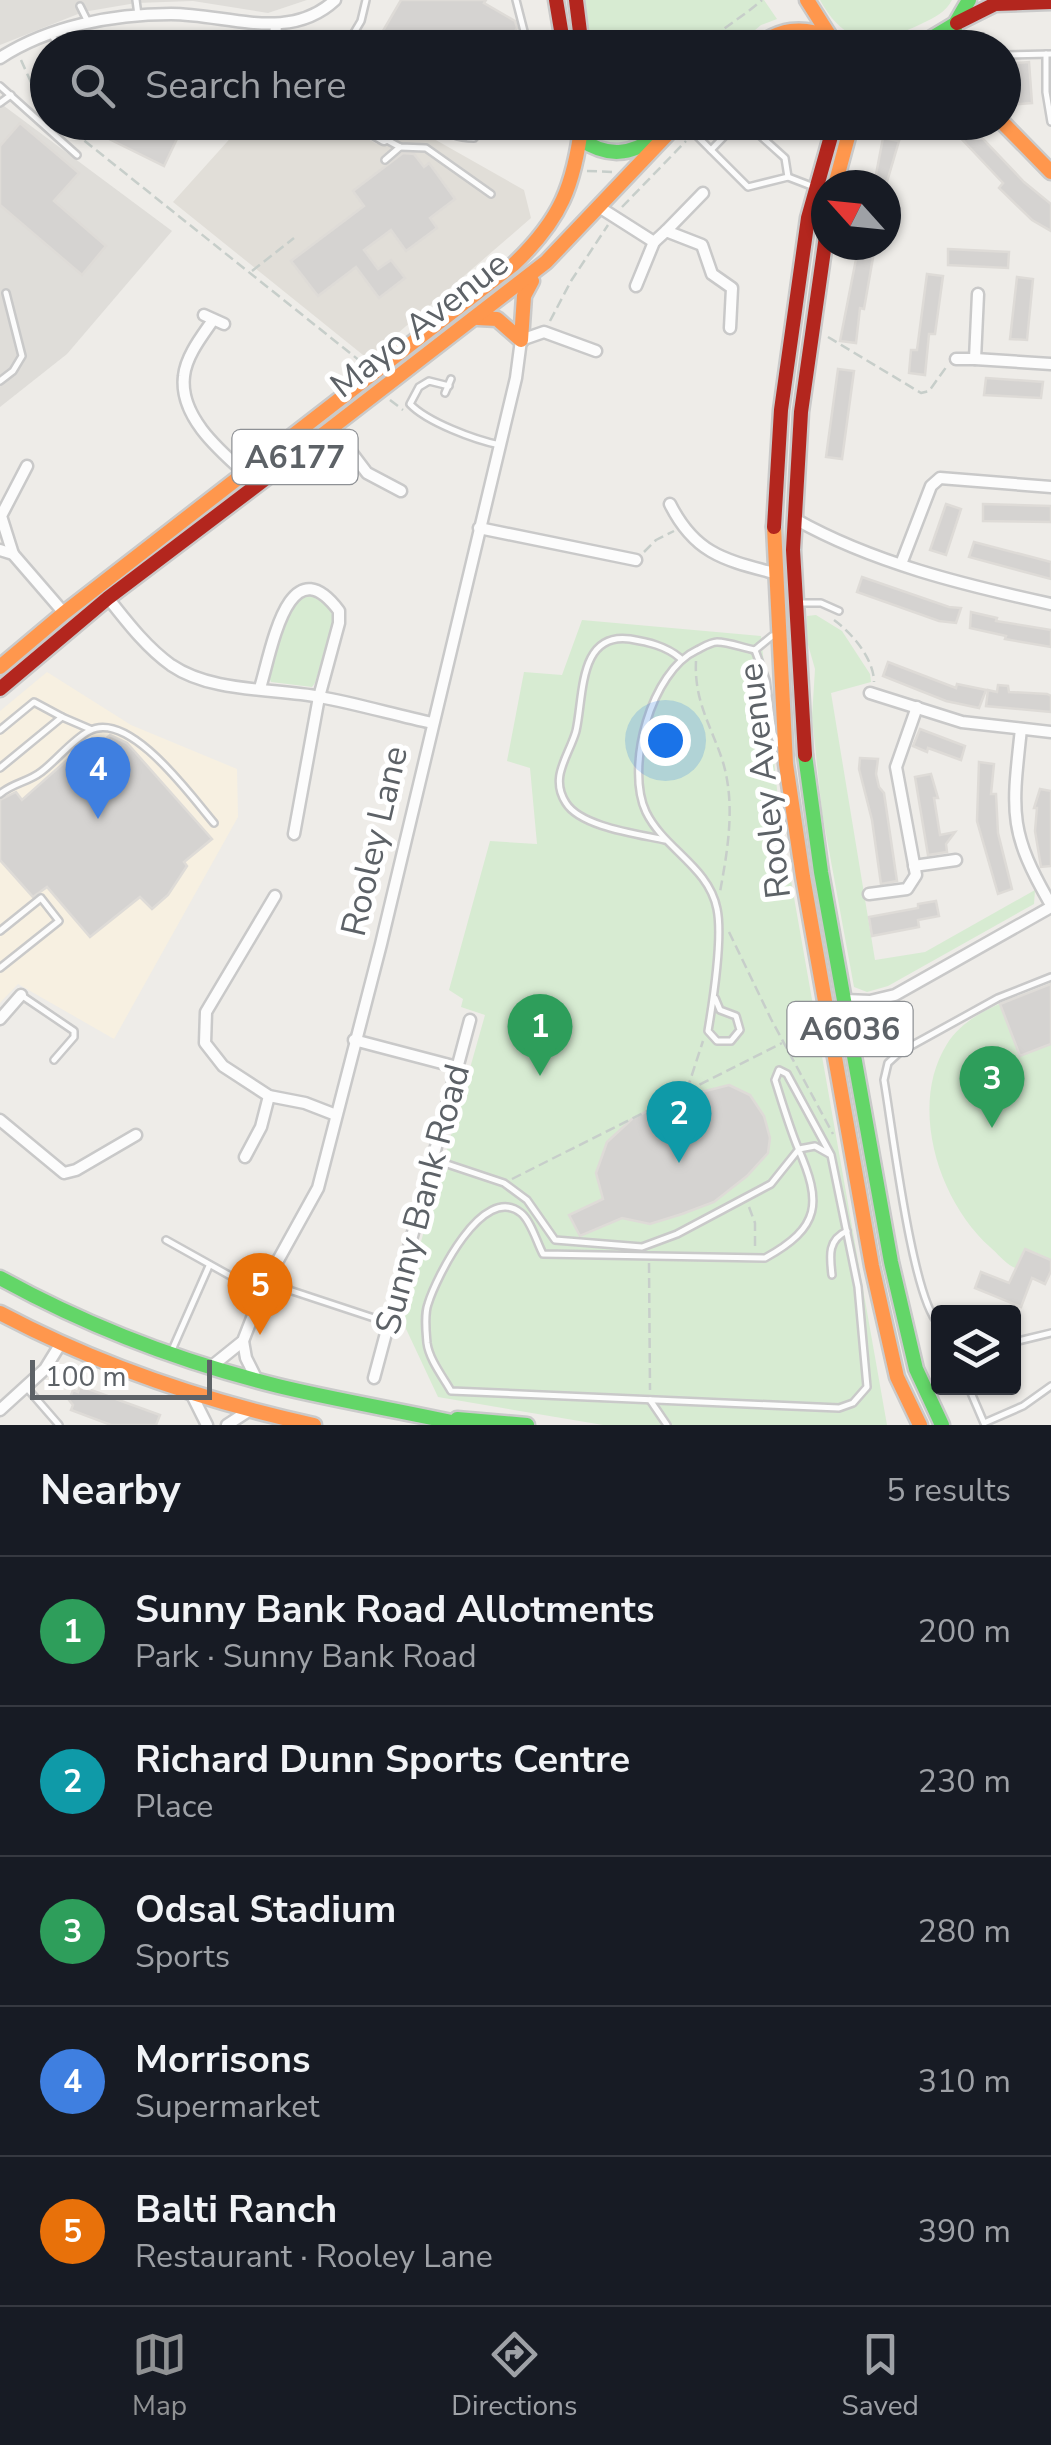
<!DOCTYPE html>
<meta charset="utf-8">
<style>
body{margin:0;font-family:"Nunito Sans",sans-serif;background:#242831;color:#f1f3f6}
.controls{position:absolute;right:30px;bottom:30px;display:grid;overflow:hidden;border-radius:10px;box-shadow:0 2px 8px #0004}
.controls button{width:90px;height:90px;display:grid;place-items:center;padding:0;border:0;border-bottom:2px solid #363941;background:#171b24;color:#f1f3f6;font:50px sans-serif}
.compass{position:absolute;left:811px;top:170px;width:90px;height:90px;border-radius:50%;background:#171b24;box-shadow:0 2px 8px #0004;rotate:297deg}
.scale{position:absolute;left:30px;bottom:25px;width:182px;box-sizing:border-box;padding-left:10px;border:5px solid #5d6267;border-top:0;font-size:28px;line-height:35px;white-space:nowrap;color:#5d6267;-webkit-text-stroke:8px #fff;paint-order:stroke}
.you{position:absolute;left:665px;top:740px;width:35px;height:35px;margin:-25px;border:8px solid #fff;border-radius:50%;background:#1a73e8;box-shadow:0 0 0 15px #1a73e833}
.badge{display:grid;place-items:center;width:65px;height:65px;border-radius:50%;background:#909294;color:#fff;font-size:32px;font-weight:700}
.pin{position:absolute;translate:-50% -82px;filter:drop-shadow(0 2px 5px #0008)}
.pin::after{content:'';position:absolute;top:52px;width:35px;height:30px;background:inherit;clip-path:polygon(0 0,100% 0,50% 100%)}
.list{margin:0;padding:0;list-style:none}
h2{display:flex;justify-content:space-between;align-items:center;height:130px;margin:0;padding:0 40px;font-size:42px}
h2 small{font-size:32px;font-weight:400;color:#9ea1a6}
.list li{display:grid;grid-template-columns:65px 1fr auto;gap:30px;align-items:center;box-sizing:border-box;height:150px;padding:0 40px;border-top:2px solid #363941}
.list b{display:block;font-size:38px;white-space:nowrap}
.list p{margin:0;font-size:32px;white-space:nowrap;color:#9ea1a6}
.list em{font-size:32px;font-style:normal;color:#9ea1a6}
.icon{flex:none;width:55px;height:55px;fill:none;stroke:currentColor;stroke-width:2;stroke-linecap:round;stroke-linejoin:round}
.map{position:relative;flex:none;width:1051px;height:1425px;overflow:hidden}
.search{position:absolute;background:#171b24;box-shadow:0 2px 8px #0004;left:30px;right:30px;top:30px;height:110px;display:flex;align-items:center;gap:25px;box-sizing:border-box;padding:0 35px;border-radius:55px;color:#9ea1a6;font-size:38px}
.sheet{height:880px;background:#171b24}
nav{display:flex;justify-content:space-around;align-items:center;box-sizing:border-box;height:140px;border-top:2px solid #363941;background:#171b24;font-size:28px;color:#9ea1a6}
nav a{display:grid;justify-items:center;gap:5px}
nav .on{color:#909294}
.map>svg:first-child{display:block}
.commercial{fill:#f7f0e1}
.industrial{fill:#dfddd9}
.education{fill:#e1ded8}
.green{fill:#d7ebd2}
.building{fill:#d5d3d1;stroke:#dedbd7;stroke-width:2.5}
.lines{fill:none;stroke-linecap:round;stroke-linejoin:round}
.lane-casing{stroke:#c9c9c9;stroke-width:10}
.street-casing{stroke:#c9c9c9;stroke-width:15}
.fast-casing{stroke:#cacaca;stroke-width:19}
.slow-casing{stroke:#cacaca;stroke-width:19}
.jam-casing{stroke:#cacaca;stroke-width:19}
.path{stroke:#c7ceca;stroke-width:2.5;stroke-dasharray:10 5;stroke-linecap:butt}
.lane{stroke:#fcfcfc;stroke-width:5}
.street{stroke:#fcfcfc;stroke-width:10}
.fast{stroke:#63d668;stroke-width:14}
.slow{stroke:#ff974d;stroke-width:14}
.jam{stroke:#b3261e;stroke-width:14}
.labels{text-anchor:middle;stroke-width:10;stroke-linejoin:round;paint-order:stroke}
.shield{fill:#fff;stroke:#8e9195;stroke-width:2.5}
.shield-label{font-size:32px;font-weight:bold;fill:#5d6267}
.street-label{font-size:35px;fill:#5d6267;stroke:#fff}
</style>
<div class="map">
<svg width="1051" height="1425" viewBox="0 0 1051 1425">
<rect width="100%" height="100%" fill="#eeece8"/>
<polygon class="commercial" points="47,672 131,725 237,769 238,817 114,1039 18,984 0,1003 0,711"/>
<g class="industrial">
<polygon points="0,0 307,0 268,13 193,1 136,3 83,12 0,45"/>
<polygon points="0,103 172,231 67,354 0,407"/>
</g>
<polygon class="education" points="404,122 524,190 531,218 368,359 173,202 244,123 339,123 377,144 395,123"/>
<g class="green">
<polygon points="581,0 764,0 777,19 761,25 735,47 587,47"/>
<path d="M820 0H952C945 13 935 17 921 24 876 46 846 47 820 0Z"/>
<path d="M591 123H661C641 145 623 149 595 142L591 134Z"/>
<path d="M310 595 326 604 334 618 315 683 312 687 271 682 269 677C277 651 279 603 310 595Z"/>
<polygon points="816,615 842,631 870,674 871,682 831,693 875,960 925,952 1035,890 1034,904 888,986 867,992 854,987 822,812 812,717 815,669 807,641 807,616"/>
<polygon points="582,620 761,636 780,818 887,1425 603,1425 438,1397 400,1316 485,1015 461,1007 463,999 449,990 490,841 537,844 530,768 507,761 524,672 562,675"/>
<path d="M1051 983V1274C1040 1272 1024 1272 1013 1267 1005 1263 997 1253 990 1247 939 1202 908 1106 947 1044 968 1010 1016 998 1051 983Z"/>
</g>
<g class="building">
<polygon points="401,0 486,0 484,3 515,21 517,28 505,48 461,48 443,37 437,48 373,48"/>
<polygon points="1029,62 1032,103 1004,105 1004,64"/>
<polygon points="107,122 185,122 164,166 101,135"/>
<polygon points="967,122 1024,182 1051,204 1051,231 1032,220 999,188 1003,183 956,133"/>
<polygon points="20,123 79,173 54,201 106,246 82,275 0,205 0,146"/>
<polygon points="883,138 899,141 886,185 874,185"/>
<polygon points="403,153 414,154 424,167 429,163 455,199 430,218 437,228 406,251 391,230 364,250 378,269 391,260 405,278 379,298 356,267 318,296 291,261 364,206 353,191"/>
<polygon points="858,249 874,252 864,309 860,308 856,343 840,341"/>
<polygon points="948,249 1009,252 1008,268 948,265"/>
<polygon points="927,274 943,276 935,334 929,334 925,375 909,373 911,350 917,350"/>
<polygon points="1017,277 1033,279 1027,340 1010,339"/>
<polygon points="838,369 854,371 842,459 826,457"/>
<polygon points="986,378 1043,382 1041,398 984,395"/>
<polygon points="946,504 961,509 946,555 930,550"/>
<polygon points="983,504 1051,506 1051,522 983,521"/>
<polygon points="974,542 1051,562 1051,579 969,557"/>
<polygon points="862,577 949,607 961,608 956,623 939,621 857,592"/>
<polygon points="971,612 997,618 996,621 1051,630 1051,647 1005,639 1006,636 970,628"/>
<polygon points="888,662 956,688 957,684 986,690 979,708 946,701 883,676"/>
<polygon points="998,685 1008,686 1009,692 1047,694 1051,696 1051,712 986,706 988,690 997,692"/>
<polygon points="920,729 965,746 961,760 928,748 927,752 913,746"/>
<polygon points="110,735 127,743 212,839 184,862 187,866 168,895 152,909 140,897 90,937 47,887 33,897 0,860 0,800 16,792 22,800 76,752 83,759"/>
<polygon points="860,758 878,759 876,774 879,787 884,793 897,881 881,884 872,820 859,769"/>
<polygon points="979,762 994,764 991,794 996,794 998,833 1012,889 998,894 977,821"/>
<polygon points="931,774 938,798 934,798 940,835 955,832 946,844 947,852 928,855 915,777"/>
<polygon points="1040,789 1051,791 1051,866 1041,867 1035,831 1037,808 1034,808"/>
<polygon points="936,901 939,916 918,920 919,927 872,936 869,917 918,908 918,904"/>
<polygon points="1051,984 1051,1044 1020,1056 1000,1004"/>
<polygon points="729,1085 750,1095 764,1116 770,1138 768,1153 747,1176 714,1202 682,1214 650,1224 622,1218 580,1236 569,1215 603,1199 596,1173 607,1142 632,1119 669,1100"/>
<polygon points="1025,1249 1051,1260 1051,1271 1045,1284 1032,1278 1021,1307 975,1288 981,1272 1009,1283"/>
<polygon points="80,1386 160,1415 156,1425 111,1425 71,1410 73,1405 69,1400 73,1390 78,1392"/>
</g>
<g class="lines">
<g class="lane-casing">
<g id="lane">
<polyline points="136,0 138,15"/>
<polyline points="516,0 525,35 525,48"/>
<polyline points="80,6 87,20"/>
<polyline points="51,34 60,48"/>
<polyline points="345,48 361,21 366,0"/>
<polyline points="1046,54 1046,92 1051,122"/>
<polyline points="1004,55 1051,54"/>
<polyline points="0,86 77,155"/>
<polyline points="0,103 11,95"/>
<path d="M433 122C445 133 458 138 474 138L484 122"/>
<polyline points="683,122 748,187 788,177 785,158 745,122"/>
<polyline points="765,139 781,122"/>
<polyline points="387,140 400,147 426,148 491,194"/>
<polyline points="711,150 738,122"/>
<polyline points="385,160 400,147"/>
<polyline points="788,177 814,187"/>
<polyline points="0,381 13,371 22,356 6,293"/>
<path d="M449 386 429 381 419 387 410 404C427 422 475 440 500 445"/>
<polyline points="445,393 451,379"/>
<polyline points="798,603 821,603 839,611"/>
<polyline points="755,650 766,680 773,733 778,744"/>
<polyline points="62,717 90,729"/>
<polyline points="0,730 34,702 62,717 0,768"/>
<path d="M0 794C13 783 28 782 41 772 57 760 71 741 89 731 129 709 191 796 214 823"/>
<path d="M665 840C638 834 581 827 566 803 549 777 569 756 576 731 584 696 578 632 630 639 648 642 666 646 680 658"/>
<polyline points="0,931 41,898 59,921 0,968"/>
<polyline points="21,995 74,1031 74,1037 54,1060"/>
<path d="M715 998 720 1010 736 1016 740 1030 731 1041H717L708 1031C713 1001 723 938 717 909 709 867 664 849 646 812 625 767 651 671 697 650 703 647 711 642 717 642 729 642 743 648 755 650L772 636"/>
<path d="M435 1160 504 1183 527 1200 555 1240 642 1247 677 1234 771 1184 799 1149 815 1146 831 1155 858 1287 867 1387 853 1403 839 1408 451 1391C443 1377 429 1359 427 1343 426 1331 424 1315 428 1304 436 1278 483 1182 521 1213 531 1221 537 1243 543 1254L765 1258C821 1227 822 1203 798 1148 789 1126 782 1102 775 1080L779 1070 787 1074 831 1155"/>
<polyline points="166,1240 261,1293"/>
<path d="M832 1275C830 1257 827 1240 847 1231"/>
<polyline points="268,1283 386,1322"/>
<path d="M938 1323C912 1297 892 1126 884 1080L888 1063 900 1052 998 998 1051 977"/>
<polyline points="1014,1342 1051,1333"/>
<polyline points="172,1350 209,1266"/>
<polyline points="26,1387 59,1425"/>
<polyline points="969,1388 984,1423 1023,1406 1051,1386"/>
<polyline points="650,1400 667,1425"/>
</g>
</g>
<g class="street-casing">
<g id="street">
<polyline points="274,48 276,25"/>
<path d="M0 58C49 26 113 14 171 14 227 14 289 43 335 0"/>
<polyline points="355,122 384,139"/>
<polyline points="599,207 654,242 666,231 702,245 712,274 732,288 730,328"/>
<polyline points="666,231 703,193"/>
<polyline points="636,286 654,242"/>
<polyline points="204,315 224,324"/>
<path d="M213 320C202 336 186 356 184 376 179 416 219 450 246 474"/>
<polyline points="956,359 975,359 978,294"/>
<polyline points="975,359 1051,364"/>
<polyline points="333,428 367,473 401,491"/>
<path d="M670 504C695 554 725 560 774 573"/>
<path d="M795 519C873 563 964 585 1051 604"/>
<polyline points="479,528 636,560"/>
<polyline points="0,550 13,554 64,613"/>
<polyline points="13,554 1,516 27,466"/>
<polyline points="901,564 931,486 940,478 1051,487"/>
<path d="M108 598C127 622 146 647 171 665 212 693 273 688 320 697 358 704 395 715 432 723"/>
<path d="M260 688C271 653 288 543 339 611V623L319 697 294 834"/>
<polyline points="870,693 962,722 1051,732"/>
<path d="M1021 729C1012 812 1008 831 1051 905"/>
<polyline points="914,866 956,860"/>
<polyline points="869,894 907,889 916,875 896,767 917,707"/>
<polyline points="275,896 206,1012 205,1043 223,1066 269,1096 305,1103 336,1115"/>
<polyline points="845,1000 870,1001 895,995 1051,907"/>
<polyline points="0,1019 21,995"/>
<polyline points="354,1040 457,1067"/>
<polyline points="0,1120 64,1173 76,1170 136,1135"/>
<polyline points="245,1157 261,1127 269,1096"/>
<polyline points="243,1341 246,1358 257,1380"/>
<polyline points="212,1366 243,1341 266,1282 318,1188 381,944 516,378 521,340 544,332 596,351"/>
<polyline points="374,1378 470,1020"/>
<polyline points="192,1395 207,1425"/>
<polyline points="0,1410 45,1369 61,1343"/>
<polyline points="227,1425 250,1410"/>
</g>
</g>
<g class="fast-casing">
<g id="fast">
<polyline points="915,48 955,24 969,0"/>
<polyline points="954,48 955,24"/>
<path d="M580 139C608 158 630 155 657 137"/>
<polyline points="805,755 821,872 891,1262 916,1369 942,1425"/>
<path d="M0 1278C87 1326 181 1362 278 1386 340 1401 403 1411 465 1425"/>
<polyline points="457,1419 527,1425"/>
</g>
</g>
<g class="slow-casing">
<g id="slow">
<polyline points="807,0 831,38 847,48"/>
<path d="M754 48C780 29 801 25 831 38"/>
<polyline points="1002,122 1051,172"/>
<polyline points="835,185 852,122"/>
<polyline points="478,318 497,319 521,340 524,296 532,281"/>
<polyline points="277,470 546,262 679,122"/>
<polyline points="774,527 786,764 803,877 872,1266 897,1377 920,1425"/>
<path d="M0 667 64 613 514 264C561 219 574 186 582 122"/>
<path d="M0 1313C100 1366 204 1401 314 1425"/>
</g>
</g>
<g class="jam-casing">
<g id="jam">
<polyline points="556,0 564,48"/>
<polyline points="576,0 582,48"/>
<polyline points="957,23 995,4 1051,2"/>
<polyline points="774,527 781,410 808,218 835,122"/>
<polyline points="0,689 108,598 277,470"/>
<polyline points="805,755 793,550 801,412 826,236"/>
</g>
</g>
<g class="path">
<path d="M702 48C720 29 743 17 762 0"/>
<polyline points="21,60 42,107 48,111"/>
<polyline points="61,122 365,365"/>
<polyline points="607,139 617,122"/>
<polyline points="587,171 614,172"/>
<polyline points="622,207 686,141"/>
<polyline points="252,271 294,238"/>
<polyline points="550,321 571,281 608,225"/>
<polyline points="828,337 921,393 929,391 947,366"/>
<polyline points="390,400 403,410"/>
<polyline points="644,552 656,540 674,531"/>
<path d="M834 620C852 633 874 659 874 682"/>
<path d="M696 661C694 700 710 724 722 759 736 803 728 848 720 892"/>
<polyline points="729,932 771,1019 833,1134"/>
<polyline points="687,1090 703,1041"/>
<polyline points="512,1179 782,1043"/>
<polyline points="749,1207 755,1223 755,1248"/>
<polyline points="649,1263 650,1390"/>
</g>
<use href="#lane" class="lane"/>
<use href="#street" class="street"/>
<use href="#fast" class="fast"/>
<use href="#slow" class="slow"/>
<use href="#jam" class="jam"/>
</g>
<g class="labels">
<g class="shield">
<rect x="232.5" y="430" width="125" height="54" rx="8"/>
<rect x="787.5" y="1002" width="125" height="54" rx="8"/>
</g>
<g class="shield-label">
<text x="295" y="468">A6177</text>
<text x="850" y="1040">A6036</text>
</g>
<g class="street-label">
<text transform="translate(419 324) rotate(-38)" y="12">Mayo Avenue</text>
<text transform="translate(764 781) rotate(-97)" y="12">Rooley Avenue</text>
<text transform="translate(374 841) rotate(-77)" y="12">Rooley Lane</text>
<text transform="translate(422 1199) rotate(-75)" y="12">Sunny Bank Road</text>
</g>
</g>
</svg>
<div class="controls">
<button><svg class="icon" aria-label="layers" viewBox="0 0 24 24"><path d="M12 4l9 5-9 5-9-5zM3 14l9 5 9-5"/></svg></button>
</div>
<svg class="compass" viewBox="-18 -18 36 36"><path d="M0-13l5 13h-10z" fill="#e53935"/><path d="M0 13l5-13h-10z" fill="#9ea1a6"/></svg>
<div class="scale">100 m</div>
<div class="you"></div>
<div class="pin badge" style="left:540px;top:1076px;background:#2e9e5b">1</div>
<div class="pin badge" style="left:679px;top:1163px;background:#0f9aa8">2</div>
<div class="pin badge" style="left:992px;top:1128px;background:#2e9e5b">3</div>
<div class="pin badge" style="left:98px;top:819px;background:#3f7fe0">4</div>
<div class="pin badge" style="left:260px;top:1335px;background:#e8710a">5</div>
<div class="search"><svg class="icon" aria-label="search" viewBox="0 0 24 24"><circle cx="10" cy="10" r="6"/><path d="M15 15l6 6"/></svg>Search here</div>
</div>
<section class="sheet">
<h2>Nearby<small>5 results</small></h2>
<ul class="list">
<li><span class="badge" style="background:#2e9e5b">1</span><div><b>Sunny Bank Road Allotments</b><p>Park · Sunny Bank Road</p></div><em>200 m</em></li>
<li><span class="badge" style="background:#0f9aa8">2</span><div><b>Richard Dunn Sports Centre</b><p>Place</p></div><em>230 m</em></li>
<li><span class="badge" style="background:#2e9e5b">3</span><div><b>Odsal Stadium</b><p>Sports</p></div><em>280 m</em></li>
<li><span class="badge" style="background:#3f7fe0">4</span><div><b>Morrisons</b><p>Supermarket</p></div><em>310 m</em></li>
<li><span class="badge" style="background:#e8710a">5</span><div><b>Balti Ranch</b><p>Restaurant · Rooley Lane</p></div><em>390 m</em></li>
</ul>
</section>
<nav>
<a class="on"><svg class="icon" aria-label="map" viewBox="0 0 24 24"><path d="M3 6l6-2 6 2 6-2v14l-6 2-6-2-6 2zM9 4v14M15 6v14"/></svg>Map</a>
<a><svg class="icon" aria-label="directions" viewBox="0 0 24 24"><path d="M12 3l9 9-9 9-9-9zM9 14v-3h6M13 9l2 2-2 2"/></svg>Directions</a>
<a><svg class="icon" aria-label="saved" viewBox="0 0 24 24"><path d="M7 4h10v16l-5-4-5 4z"/></svg>Saved</a>
</nav>
